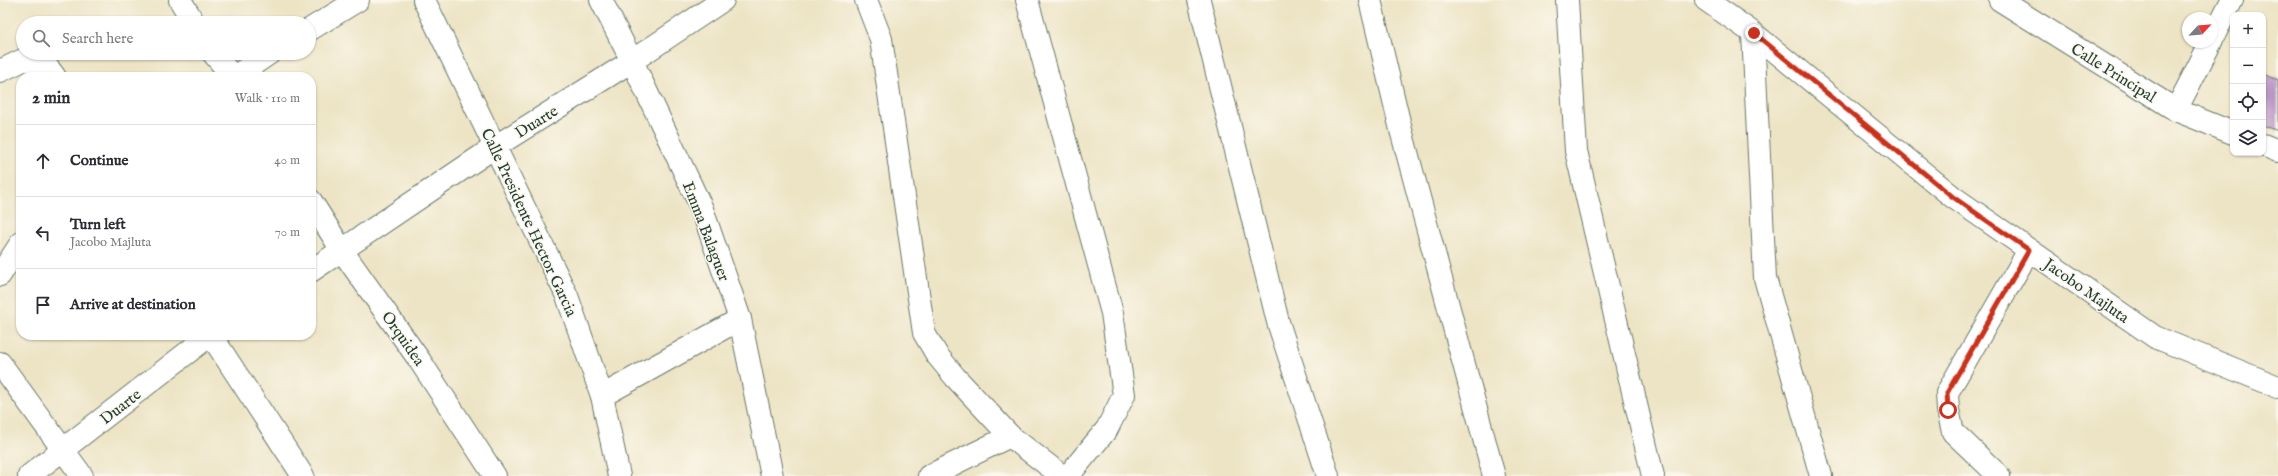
<!DOCTYPE html>
<meta charset="utf-8">
<style>
body{margin:0;font-family:"IM FELL English",serif;background:#f7f7f7;color:#2b2b33}
.controls{position:absolute;right:12px;top:12px;display:grid;overflow:hidden;border-radius:8px;box-shadow:0 1px 3px #0004}
.controls button{width:36px;height:36px;display:grid;place-items:center;padding:0;border:0;border-bottom:1px solid #e1e1e2;background:#fff;color:#2b2b33;font:20px sans-serif}
.compass{position:absolute;left:2182px;top:12px;width:36px;height:36px;border-radius:50%;background:#fff;box-shadow:0 1px 3px #0004;rotate:64deg}
.stop{position:absolute;width:12px;height:12px;margin:-9px;border:3px solid #c8321e;border-radius:50%;background:#fff}
.stop.end{background:#c8321e;border-color:#fff;box-shadow:0 1px 4px #0008}
.list{margin:0;padding:0;list-style:none}
h2{display:flex;justify-content:space-between;align-items:center;height:52px;margin:0;padding:0 16px;font-size:17px}
h2 small{font-size:13px;font-weight:400;color:#7c7c81}
.list li{display:grid;grid-template-columns:26px 1fr auto;gap:12px;align-items:center;box-sizing:border-box;height:72px;padding:0 16px;border-top:1px solid #e1e1e2}
.list b{display:block;font-size:15px;white-space:nowrap}
.list p{margin:0;font-size:13px;white-space:nowrap;color:#7c7c81}
.list em{font-size:13px;font-style:normal;color:#7c7c81}
.icon{flex:none;width:22px;height:22px;fill:none;stroke:currentColor;stroke-width:2;stroke-linecap:round;stroke-linejoin:round}
.map{position:relative;flex:none;width:2278px;height:476px;overflow:hidden}
.search{position:absolute;background:#fff;box-shadow:0 1px 3px #0004;left:16px;top:16px;width:300px;height:44px;display:flex;align-items:center;gap:10px;box-sizing:border-box;padding:0 14px;border-radius:22px;color:#7c7c81;font-size:15px}
.panel{position:absolute;background:#fff;box-shadow:0 1px 3px #0004;left:16px;top:72px;width:300px;height:268px;border-radius:16px}
.map>svg:first-child{display:block}
.building{fill:#ba97c5}
.lines{fill:none;stroke-linecap:round;stroke-linejoin:round}
.minor-casing{stroke:#677767;stroke-width:24}
.minor{stroke:#fff;stroke-width:22}
.route{stroke:#c8321e;stroke-width:5}
.labels{text-anchor:middle;stroke-width:3;stroke-linejoin:round;paint-order:stroke}
.street-label{font-size:16px;fill:#1f3d34;stroke:#fbf7ec}
</style>
<div class="map">
<svg width="2278" height="476" viewBox="0 0 2278 476">
<rect width="100%" height="100%" fill="#fbf7ec"/>
<filter id="ink" filterUnits="userSpaceOnUse"><feTurbulence type="fractalNoise" baseFrequency=".025" numOctaves="2"/><feDisplacementMap in="SourceGraphic" scale="8" xChannelSelector="R" yChannelSelector="G"/><feConvolveMatrix kernelMatrix="1 2 1 2 8 2 1 2 1" color-interpolation-filters="sRGB"/></filter>
<filter id="wash" filterUnits="userSpaceOnUse"><feTurbulence type="fractalNoise" baseFrequency=".012" numOctaves="4" result="noise"/><feDisplacementMap in="SourceGraphic" scale="16" xChannelSelector="R" yChannelSelector="G"/><feGaussianBlur stdDeviation="0.9" result="paint"/><feColorMatrix in="noise" values="0 0 0 0 0 0 0 0 0 0 0 0 0 0 0 0 0 1.4 0 .05"/><feComposite in="paint" operator="in"/></filter>
<g filter="url(#wash)">
<rect width="100%" height="100%" fill="#ede4c5"/>
<g id="blocks">
<polygon class="building" points="2263,74 2278,80 2278,131 2263,125"/>
</g>
</g>
<g filter="url(#ink)">
<use href="#blocks" fill-opacity="0" stroke="#677767" stroke-width="1"/>
<g class="lines">
<g class="minor-casing">
<g id="minor">
<polyline points="180,0 194,23"/>
<polyline points="424,0 567,296 602,396 619,476"/>
<polyline points="601,0 632,61 702,209 740,319 772,476"/>
<polyline points="866,0 881,39 924,333 937,355 955,377 1010,436 1062,476"/>
<polyline points="1027,0 1112,313 1124,395 1107,429 1068,476"/>
<polyline points="1199,0 1278,322 1328,476"/>
<polyline points="1370,0 1401,130 1494,476"/>
<polyline points="1567,0 1576,151 1653,476"/>
<polyline points="1706,0 1753,33 1953,197 2155,337 2278,387"/>
<polyline points="2000,0 2176,110 2233,133"/>
<polyline points="309,30 358,0"/>
<polyline points="1753,33 1765,278 1821,476"/>
<polyline points="2212,39 2232,0"/>
<polyline points="213,53 233,77"/>
<polyline points="0,71 25,59 49,69 55,77"/>
<polyline points="234,77 270,53"/>
<polyline points="2176,110 2211,42"/>
<polyline points="2263,145 2278,151"/>
<polyline points="311,201 343,252 420,361 495,476"/>
<polyline points="311,271 496,146 632,61 723,0"/>
<polyline points="0,275 21,243"/>
<polyline points="211,335 303,476"/>
<polyline points="0,363 82,476"/>
<polyline points="602,396 740,319"/>
<polyline points="29,476 210,335"/>
<polyline points="929,476 1010,436"/>
<polyline points="1999,476 1953,432 1948,410 1947,393 2029,250"/>
</g>
</g>
<use href="#minor" class="minor"/>
</g>
</g>
<g class="lines" filter="url(#ink)">
<polyline class="route" points="1754,33 1953,197 2029,250 1947,393 1948,410"/>
</g>
<g class="labels">
<g class="street-label">
<text transform="translate(2114 72) rotate(32)" y="6">Calle Principal</text>
<text transform="translate(536 121) rotate(-32)" y="6">Duarte</text>
<text transform="translate(530 222) rotate(65)" y="6">Calle Presidente Hector Garcia</text>
<text transform="translate(707 231) rotate(69)" y="6">Emma Balaguer</text>
<text transform="translate(2087 290) rotate(35)" y="6">Jacobo Majluta</text>
<text transform="translate(404 338) rotate(55)" y="6">Orquidea</text>
<text transform="translate(120 406) rotate(-38)" y="6">Duarte</text>
</g>
</g>
</svg>
<div class="controls">
<button>+</button>
<button>−</button>
<button><svg class="icon" aria-label="locate" viewBox="0 0 24 24"><circle cx="12" cy="12" r="6"/><path d="M12 2v4M12 18v4M2 12h4M18 12h4"/></svg></button>
<button><svg class="icon" aria-label="layers" viewBox="0 0 24 24"><path d="M12 4l9 5-9 5-9-5zM3 14l9 5 9-5"/></svg></button>
</div>
<svg class="compass" viewBox="-18 -18 36 36"><path d="M0-13l5 13h-10z" fill="#e53935"/><path d="M0 13l5-13h-10z" fill="#7c7c81"/></svg>
<div class="stop" style="left:1948px;top:410px"></div>
<div class="stop end" style="left:1754px;top:33px"></div>
<div class="search"><svg class="icon" aria-label="search" viewBox="0 0 24 24"><circle cx="10" cy="10" r="6"/><path d="M15 15l6 6"/></svg>Search here</div>
<section class="panel">
<h2>2 min<small>Walk · 110 m</small></h2>
<ul class="list">
<li><svg class="icon" aria-label="ahead" viewBox="0 0 24 24"><path d="M12 20V5M6 11l6-6 6 6"/></svg><div><b>Continue</b></div><em>40 m</em></li>
<li><svg class="icon" aria-label="left" viewBox="0 0 24 24"><path d="M17 20v-9H6M10 6l-5 5 5 5"/></svg><div><b>Turn left</b><p>Jacobo Majluta</p></div><em>70 m</em></li>
<li><svg class="icon" aria-label="arrive" viewBox="0 0 24 24"><path d="M6 21V4h12l-3 4 3 4H6"/></svg><div><b>Arrive at destination</b></div></li>
</ul>
</section>
</div>
